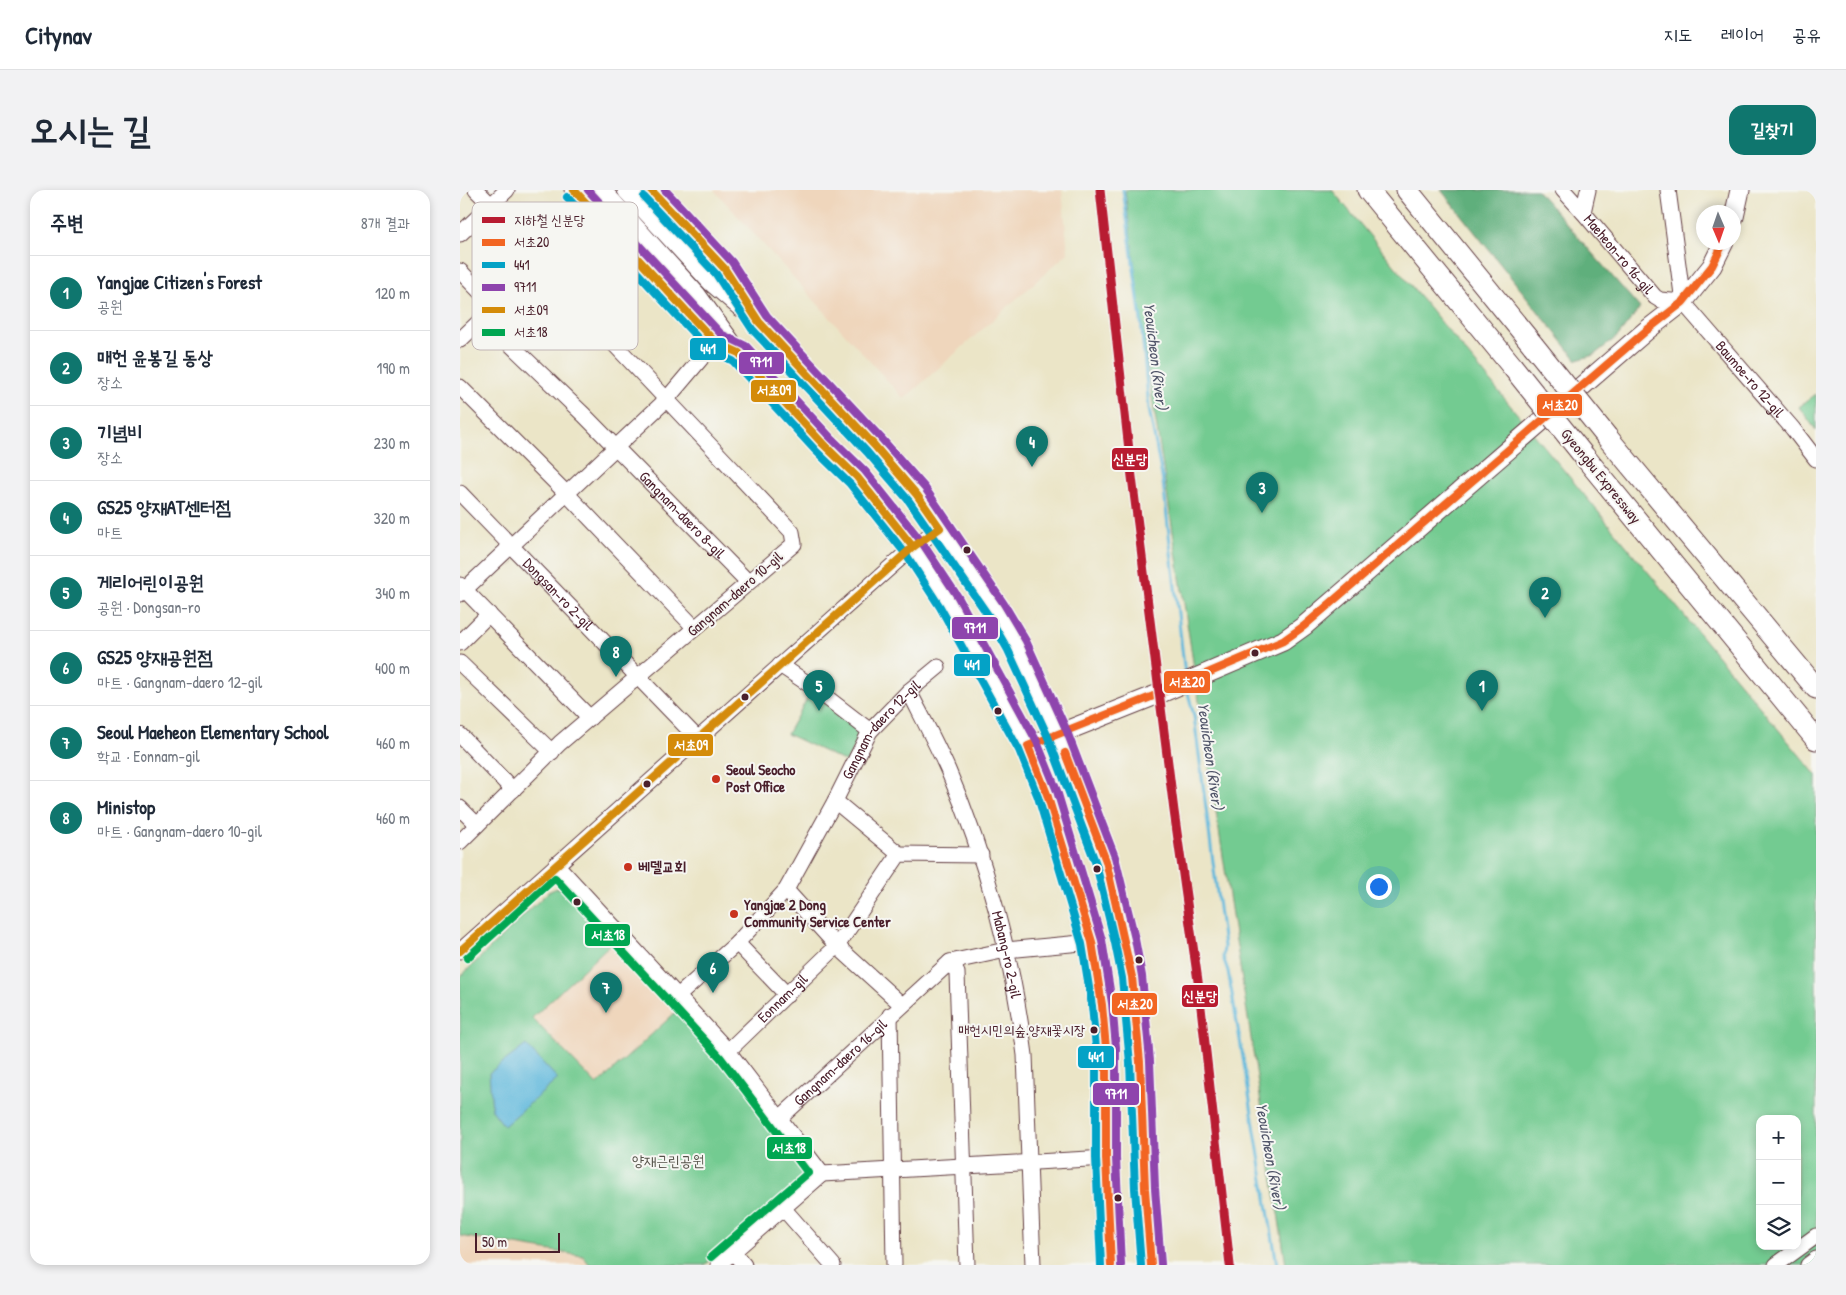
<!DOCTYPE html>
<html lang="ko">
<meta charset="utf-8">
<style>
body{margin:0;font-family:"Patrick Hand","Poor Story",sans-serif;background:#f2f2f3;color:#1f2937}
.controls{position:absolute;right:15px;bottom:15px;display:grid;overflow:hidden;border-radius:10px;box-shadow:0 2px 8px #0003}
.controls button{width:45px;height:45px;display:grid;place-items:center;padding:0;border:0;border-bottom:1px solid #e0e1e3;background:#fff;color:#1f2937;font:25px sans-serif}
.compass{position:absolute;left:1236px;top:15px;width:45px;height:45px;border-radius:50%;background:#fff;box-shadow:0 2px 8px #0003;rotate:178deg}
.scale{position:absolute;left:15px;bottom:12px;width:85px;box-sizing:border-box;padding-left:5px;border:2px solid #4a1f2b;border-top:0;font-size:14px;line-height:18px;white-space:nowrap;color:#4a1f2b;-webkit-text-stroke:4px #f6f6f2;paint-order:stroke}
.you{position:absolute;left:918px;top:696px;width:18px;height:18px;margin:-12px;border:4px solid #fff;border-radius:50%;background:#1a73e8;box-shadow:0 0 0 8px #1a73e833}
.badge{display:grid;place-items:center;width:32px;height:32px;border-radius:50%;background:#0f766e;color:#fff;font-size:16px;font-weight:700}
.pin{position:absolute;translate:-50% -41px;filter:drop-shadow(0 1px 2px #0008)}
.pin::after{content:'';position:absolute;top:26px;width:18px;height:15px;background:inherit;clip-path:polygon(0 0,100% 0,50% 100%)}
.list{margin:0;padding:0;list-style:none}
h2{display:flex;justify-content:space-between;align-items:center;height:65px;margin:0;padding:0 20px;font-size:21px}
h2 small{font-size:16px;font-weight:400;color:#747a83}
.list li{display:grid;grid-template-columns:32px 1fr auto;gap:15px;align-items:center;box-sizing:border-box;height:75px;padding:0 20px;border-top:1px solid #e0e1e3}
.list b{display:block;font-size:19px;white-space:nowrap}
.list p{margin:0;font-size:16px;white-space:nowrap;color:#747a83}
.list em{font-size:16px;font-style:normal;color:#747a83}
.icon{flex:none;width:28px;height:28px;fill:none;stroke:currentColor;stroke-width:2;stroke-linecap:round;stroke-linejoin:round}
.map{position:relative;flex:none;width:1356px;height:1075px;overflow:hidden;border-radius:15px}
header{display:flex;align-items:center;gap:30px;box-sizing:border-box;height:70px;padding:0 25px;background:#fff;border-bottom:1px solid #e0e1e3}
header strong{font-size:24px}
nav{display:flex;gap:28px;margin-inline-start:auto;font-size:18px}
.intro{display:flex;align-items:center;justify-content:space-between;box-sizing:border-box;height:120px;padding:0 30px}
h1{margin:0;font-size:35px}
.button{padding:12px 22px;border-radius:15px;background:#0f766e;color:#fff;font-size:18px;font-weight:700}
main{display:flex;gap:30px;padding:0 30px}
aside{flex:1;background:#fff;border-radius:15px;box-shadow:0 2px 8px #0003}
.map>svg:first-child{display:block}
.built{fill:#efd6bc}
.green{fill:#73cb91;stroke:#5e755e;fill-rule:evenodd}
.forest{fill:#5eaf7b;stroke:#546753}
.water{fill:#5eb8dc;stroke:#546c84}
.lines{fill:none;stroke-linecap:round;stroke-linejoin:round}
.stream{stroke:#5eb8dc;stroke-width:3}
.minor-casing{stroke:#623d42;stroke-width:17}
.major-casing{stroke:#623d42;stroke-width:21}
.highway-casing{stroke:#623d42;stroke-width:23}
.minor{stroke:#fff;stroke-width:15}
.major{stroke:#fff;stroke-width:19}
.highway{stroke:#fff;stroke-width:21}
.highway-bridge-casing{stroke:#623d42;stroke-width:23;stroke-linecap:butt}
.highway-bridge{stroke:#fff;stroke-width:21}
.bus-1-casing{stroke:#f6f6f2;stroke-width:11}
.bus-2-casing{stroke:#f6f6f2;stroke-width:11}
.bus-3-casing{stroke:#f6f6f2;stroke-width:11}
.bus-4-casing{stroke:#f6f6f2;stroke-width:11}
.bus-5-casing{stroke:#f6f6f2;stroke-width:11}
.bus-1{stroke:#f26522;stroke-width:8}
.bus-2{stroke:#04a2c6;stroke-width:8}
.bus-3{stroke:#8e44ad;stroke-width:8}
.bus-4{stroke:#d48b09;stroke-width:8}
.bus-5{stroke:#00a651;stroke-width:8}
.metro-1-casing{stroke:#f6f6f2;stroke-width:12}
.metro-1{stroke:#b81b30;stroke-width:9}
.bus-dot{fill:#4a1f2b;stroke:#f6f6f2;stroke-width:2}
.poi-dot{fill:#c8321e;stroke:#f6f6f2;stroke-width:2}
.labels{text-anchor:middle;stroke-width:4;stroke-linejoin:round;paint-order:stroke}
.bus-label{font-size:14px;fill:#4a1f2b;stroke:#f6f6f2;text-anchor:end}
.street-label{font-size:15px;fill:#4a1f2b;stroke:#f6f6f2}
.poi-label{font-size:15px;font-weight:bold;fill:#4a1f2b;stroke:#f6f6f2;text-anchor:start}
.park-label{font-size:15px;fill:#56534a;stroke:#f6f6f2}
.water-label{font-size:16px;font-style:italic;fill:#515569;stroke:#f6f6f2}
.key{fill:#f6f6f2;stroke:#c2b6b6;stroke-width:1}
.key-label{font-size:14px;fill:#4a1f2b}
.line-badge{stroke:#f6f6f2;stroke-width:2}
.badge-label{font-size:14px;text-anchor:middle;font-weight:bold;fill:#fff}
</style>
<header>
<strong>Citynav</strong>
<nav><a>지도</a><a>레이어</a><a>공유</a></nav>
</header>
<div class="intro"><h1>오시는 길</h1><a class="button">길찾기</a></div>
<main>
<aside>
<h2>주변<small>8개 결과</small></h2>
<ul class="list">
<li><span class="badge">1</span><div><b>Yangjae Citizen's Forest</b><p>공원</p></div><em>120 m</em></li>
<li><span class="badge">2</span><div><b>매헌 윤봉길 동상</b><p>장소</p></div><em>190 m</em></li>
<li><span class="badge">3</span><div><b>기념비</b><p>장소</p></div><em>230 m</em></li>
<li><span class="badge">4</span><div><b>GS25 양재AT센터점</b><p>마트</p></div><em>320 m</em></li>
<li><span class="badge">5</span><div><b>게리어린이공원</b><p>공원 · Dongsan-ro</p></div><em>340 m</em></li>
<li><span class="badge">6</span><div><b>GS25 양재공원점</b><p>마트 · Gangnam-daero 12-gil</p></div><em>400 m</em></li>
<li><span class="badge">7</span><div><b>Seoul Maeheon Elementary School</b><p>학교 · Eonnam-gil</p></div><em>460 m</em></li>
<li><span class="badge">8</span><div><b>Ministop</b><p>마트 · Gangnam-daero 10-gil</p></div><em>460 m</em></li>
</ul>
</aside>
<div class="map">
<svg width="1356" height="1075" viewBox="0 0 1356 1075">
<rect width="100%" height="100%" fill="#f6f6f2"/>
<filter id="ink" filterUnits="userSpaceOnUse"><feTurbulence type="fractalNoise" baseFrequency=".02" numOctaves="2"/><feDisplacementMap in="SourceGraphic" scale="10" xChannelSelector="R" yChannelSelector="G"/><feConvolveMatrix kernelMatrix="1 2 1 2 8 2 1 2 1" color-interpolation-filters="sRGB"/></filter>
<filter id="wash" filterUnits="userSpaceOnUse"><feTurbulence type="fractalNoise" baseFrequency=".0096" numOctaves="4" result="noise"/><feDisplacementMap in="SourceGraphic" scale="20" xChannelSelector="R" yChannelSelector="G"/><feGaussianBlur stdDeviation="1.12" result="paint"/><feColorMatrix in="noise" values="0 0 0 0 0 0 0 0 0 0 0 0 0 0 0 0 0 1.4 0 .05"/><feComposite in="paint" operator="in"/></filter>
<g filter="url(#wash)">
<rect width="100%" height="100%" fill="#ebe5c7"/>
<g class="built">
<polygon points="254,0 602,0 608,63 444,209"/>
<polygon points="157,748 219,819 137,895 72,828"/>
<polygon points="0,1046 123,1066 130,1075 0,1075"/>
</g>
<g class="green">
<path d="M665 0H872L1356 585V1075H826L686 167ZM1300 929H1337V1056H1300Z"/>
<polygon points="1356,204 1356,240 1339,217"/>
<polygon points="351,502 403,541 386,572 327,544"/>
<polygon points="97,698 112,701 157,748 72,828 137,895 219,819 259,858 354,983 245,1075 130,1075 123,1066 0,1046 0,787 88,702"/>
</g>
<polygon class="forest" points="981,0 1077,0 1180,118 1158,146 1134,165 1117,170"/>
<polygon class="water" points="66,855 98,889 44,936 32,920 29,883"/>
<g class="lines">
<g class="stream">
<polyline points="663,0 681,130 689,219 703,292 725,485"/>
<polyline points="727,499 734,526 764,756 763,767 768,781 781,856 817,1075"/>
</g>
</g>
</g>
<g filter="url(#ink)">
<g class="lines">
<g class="minor-casing">
<g id="minor">
<polyline points="16,0 32,16"/>
<path id="s1" d="M1103 0 1123 22 1195 107 1200 110 1223 112"/>
<polyline points="1208,0 1223,112"/>
<polyline points="1123,22 1128,0"/>
<polyline points="0,44 47,0"/>
<polyline points="0,81 35,117"/>
<path id="s2" d="M1223 112 1333 239 1356 269"/>
<path id="s3" d="M23 128 124 225 288 392"/>
<polyline points="0,150 78,76 85,81 332,342 334,354 100,553 0,652"/>
<polyline points="0,197 107,304 235,438"/>
<path id="s4" d="M0 303 238 549"/>
<polyline points="0,395 130,528"/>
<polyline points="0,404 206,210 255,152"/>
<polyline points="0,453 29,424"/>
<polyline points="0,473 92,562"/>
<polyline points="320,475 353,497 410,541"/>
<path id="s5" d="M449 501C462 527 476 553 488 580 526 667 553 771 565 865L573 1075"/>
<polyline points="0,545 53,600"/>
<polyline points="375,611 439,664"/>
<polyline points="0,618 17,635"/>
<polyline points="96,674 268,861 362,984"/>
<polyline points="326,700 377,756 442,815"/>
<polyline points="277,753 327,805"/>
<polyline points="0,761 453,357 480,338"/>
<polyline points="490,772 497,783 507,1075"/>
<path id="s6" d="M218 806 277 753 326 700 375 611 410 541 449 501 478 477"/>
<polyline points="430,825 434,1075"/>
<path id="s7" d="M268 861 377 756 439 664 521 665"/>
<path id="s8" d="M320 928 490 772 546 760 632 752"/>
<polyline points="362,984 646,968"/>
<polyline points="323,1018 373,1075"/>
<polyline points="273,1062 284,1075"/>
<polyline points="258,1075 362,984"/>
<polyline points="1316,1075 1356,1046"/>
<polyline points="1348,1075 1356,1069"/>
</g>
</g>
<g class="major-casing">
<g id="major">
<polyline points="114,0 255,152 279,163 363,254 397,287 453,357 489,412 568,556 587,604 632,752 642,815 646,858 646,968 651,1075"/>
<polyline points="141,0 237,106 277,161"/>
<polyline points="167,0 252,92 281,117"/>
<polyline points="191,0 264,78 299,132 414,255 457,305 536,420 557,455 575,494 597,543 646,671 665,751 672,787 680,872 685,999 691,1075"/>
<polyline points="1274,27 1280,0"/>
<polyline points="568,556 696,505 823,451 844,436 1187,140 1223,112 1252,76 1264,52"/>
</g>
</g>
<g class="highway-casing">
<g id="highway">
<polyline points="908,0 1052,176"/>
<polyline points="947,0 1073,155"/>
<polyline points="1147,247 1356,498"/>
<polyline points="1124,266 1356,549"/>
</g>
</g>
<use href="#minor" class="minor"/>
<use href="#major" class="major"/>
<use href="#highway" class="highway"/>
<g class="highway-bridge-casing">
<g id="highway-bridge">
<polyline points="1073,155 1147,247"/>
<polyline points="1052,176 1124,266"/>
</g>
</g>
<use href="#highway-bridge" class="highway-bridge"/>
<g class="bus-1-casing">
<g id="bus-1">
<polyline points="605,563 646,671 672,787 680,872 685,999 691,1075"/>
<polyline points="651,1075 646,968 646,858 642,815 632,752 587,604 568,556 696,505 823,451 844,436 1187,140 1223,112 1252,76 1264,52"/>
</g>
</g>
<g class="bus-2-casing">
<g id="bus-2">
<polyline points="107,7 248,159 273,171 356,261 390,294 445,363 480,417 559,560 578,607 622,754 632,816 636,858 636,968 641,1075"/>
<polyline points="184,7 256,84 292,139 407,262 449,311 528,425 548,460 588,547 636,674 655,753 662,788 670,873 675,999 681,1075"/>
</g>
</g>
<g class="bus-3-casing">
<g id="bus-3">
<polyline points="128,0 261,144 286,156 370,247 405,281 461,351 498,407 577,552 597,601 642,750 652,813 656,857 656,968 661,1075"/>
<polyline points="205,0 272,72 307,126 421,248 465,298 544,414 566,451 606,539 655,667 675,749 682,786 690,871 695,998 701,1074"/>
</g>
</g>
<g class="bus-4-casing">
<g id="bus-4">
<polyline points="114,0 255,152 279,163 363,254 397,287 453,357"/>
<polyline points="0,761 453,357 480,338 457,305 414,255 299,132 264,78 191,0"/>
</g>
</g>
<g class="bus-5-casing">
<polyline id="bus-5" points="7,768 95,688 260,867 348,983 251,1067"/>
</g>
<use href="#bus-1" class="bus-1"/>
<use href="#bus-2" class="bus-2"/>
<use href="#bus-3" class="bus-3"/>
<use href="#bus-4" class="bus-4"/>
<use href="#bus-5" class="bus-5"/>
<g class="metro-1-casing">
<polyline id="metro-1" points="640,0 672,287 714,621 738,791 770,1075"/>
</g>
<use href="#metro-1" class="metro-1"/>
</g>
</g>
<g class="bus-dot">
<circle cx="507" cy="360" r="4.5"/>
<circle cx="795" cy="463" r="4.5"/>
<circle cx="285" cy="507" r="4.5"/>
<circle cx="538" cy="521" r="4.5"/>
<circle cx="187" cy="594" r="4.5"/>
<circle cx="637" cy="679" r="4.5"/>
<circle cx="117" cy="712" r="4.5"/>
<circle cx="679" cy="770" r="4.5"/>
<circle cx="634" cy="840" r="4.5"/>
<circle cx="658" cy="1008" r="4.5"/>
</g>
<g class="poi-dot">
<circle cx="256" cy="589" r="5"/>
<circle cx="168" cy="677" r="5"/>
<circle cx="274" cy="724" r="5"/>
</g>
<g class="labels">
<g class="bus-label">
<text x="625" y="845">매헌시민의숲.양재꽃시장</text>
</g>
<g class="street-label">
<text dy="5" stroke="none"><textPath href="#s1" startOffset="85">Maeheon-ro 16-gil</textPath></text>
<text dy="5" stroke="none"><textPath href="#s2" startOffset="102">Baumoe-ro 12-gil</textPath></text>
<text transform="translate(1141 286) rotate(51)" y="5">Gyeongbu Expressway</text>
<text dy="5" stroke="none"><textPath href="#s3" startOffset="280">Gangnam-daero 8-gil</textPath></text>
<text dy="5" stroke="none"><textPath href="#s4" startOffset="141">Dongsan-ro 2-gil</textPath></text>
<text transform="translate(275 404) rotate(-41)" y="5">Gangnam-daero 10-gil</text>
<text dy="5" stroke="none"><textPath href="#s6" startOffset="339">Gangnam-daero 12-gil</textPath></text>
<text dy="5" stroke="none"><textPath href="#s5" startOffset="282">Mabang-ro 2-gil</textPath></text>
<text dy="5" stroke="none"><textPath href="#s7" startOffset="76">Eonnam-gil</textPath></text>
<text dy="5" stroke="none"><textPath href="#s8" startOffset="82">Gangnam-daero 16-gil</textPath></text>
</g>
<g class="poi-label">
<text x="266" y="585">Seoul Seocho<tspan x="266" dy="17">Post Office</tspan></text>
<text x="178" y="682">베델교회</text>
<text x="284" y="720">Yangjae 2 Dong<tspan x="284" dy="17">Community Service Center</tspan></text>
</g>
<g class="park-label">
<text x="208" y="976">양재근린공원</text>
</g>
<g class="water-label">
<text transform="translate(696 166) rotate(83)" y="6">Yeouicheon (River)</text>
<text transform="translate(751 566) rotate(82)" y="6">Yeouicheon (River)</text>
<text transform="translate(811 966) rotate(80)" y="6">Yeouicheon (River)</text>
</g>
</g>
<rect x="12" y="12" width="166" height="148" rx="8" class="key"/>
<rect x="22" y="27" width="23" height="6" fill="#b81b30"/>
<rect x="22" y="49" width="23" height="7" fill="#f26522"/>
<rect x="22" y="72" width="23" height="6" fill="#04a2c6"/>
<rect x="22" y="94" width="23" height="7" fill="#8e44ad"/>
<rect x="22" y="117" width="23" height="6" fill="#d48b09"/>
<rect x="22" y="139" width="23" height="7" fill="#00a651"/>
<g class="key-label">
<text x="54" y="35">지하철 신분당</text>
<text x="54" y="57">서초20</text>
<text x="54" y="80">441</text>
<text x="54" y="102">9711</text>
<text x="54" y="125">서초09</text>
<text x="54" y="147">서초18</text>
</g>
<g class="line-badge">
<rect x="229" y="147" width="38" height="24" rx="5" fill="#04a2c6"/>
<rect x="278" y="161" width="47" height="24" rx="5" fill="#8e44ad"/>
<rect x="290" y="189" width="47" height="24" rx="5" fill="#d48b09"/>
<rect x="1076" y="203" width="47" height="24" rx="5" fill="#f26522"/>
<rect x="651" y="257" width="38" height="24" rx="5" fill="#b81b30"/>
<rect x="491" y="426" width="48" height="24" rx="5" fill="#8e44ad"/>
<rect x="493" y="463" width="38" height="24" rx="5" fill="#04a2c6"/>
<rect x="703" y="480" width="48" height="24" rx="5" fill="#f26522"/>
<rect x="207" y="543" width="47" height="24" rx="5" fill="#d48b09"/>
<rect x="124" y="733" width="47" height="24" rx="5" fill="#00a651"/>
<rect x="721" y="794" width="38" height="24" rx="5" fill="#b81b30"/>
<rect x="651" y="802" width="47" height="24" rx="5" fill="#f26522"/>
<rect x="617" y="855" width="38" height="24" rx="5" fill="#04a2c6"/>
<rect x="632" y="892" width="48" height="24" rx="5" fill="#8e44ad"/>
<rect x="306" y="946" width="47" height="24" rx="5" fill="#00a651"/>
</g>
<g class="badge-label">
<text x="248" y="164">441</text>
<text x="301" y="177">9711</text>
<text x="314" y="205">서초09</text>
<text x="1100" y="220">서초20</text>
<text x="670" y="274">신분당</text>
<text x="515" y="443">9711</text>
<text x="512" y="480">441</text>
<text x="727" y="497">서초20</text>
<text x="231" y="560">서초09</text>
<text x="148" y="750">서초18</text>
<text x="740" y="811">신분당</text>
<text x="675" y="819">서초20</text>
<text x="636" y="872">441</text>
<text x="656" y="909">9711</text>
<text x="329" y="963">서초18</text>
</g>
</svg>
<div class="controls">
<button>+</button>
<button>−</button>
<button><svg class="icon" aria-label="layers" viewBox="0 0 24 24"><path d="M12 4l9 5-9 5-9-5zM3 14l9 5 9-5"/></svg></button>
</div>
<svg class="compass" viewBox="-18 -18 36 36"><path d="M0-13l5 13h-10z" fill="#e53935"/><path d="M0 13l5-13h-10z" fill="#747a83"/></svg>
<div class="scale">50 m</div>
<div class="you"></div>
<div class="pin badge" style="left:1022px;top:521px">1</div>
<div class="pin badge" style="left:1085px;top:428px">2</div>
<div class="pin badge" style="left:802px;top:323px">3</div>
<div class="pin badge" style="left:572px;top:277px">4</div>
<div class="pin badge" style="left:359px;top:521px">5</div>
<div class="pin badge" style="left:253px;top:803px">6</div>
<div class="pin badge" style="left:146px;top:823px">7</div>
<div class="pin badge" style="left:156px;top:487px">8</div>
</div>
</main>
